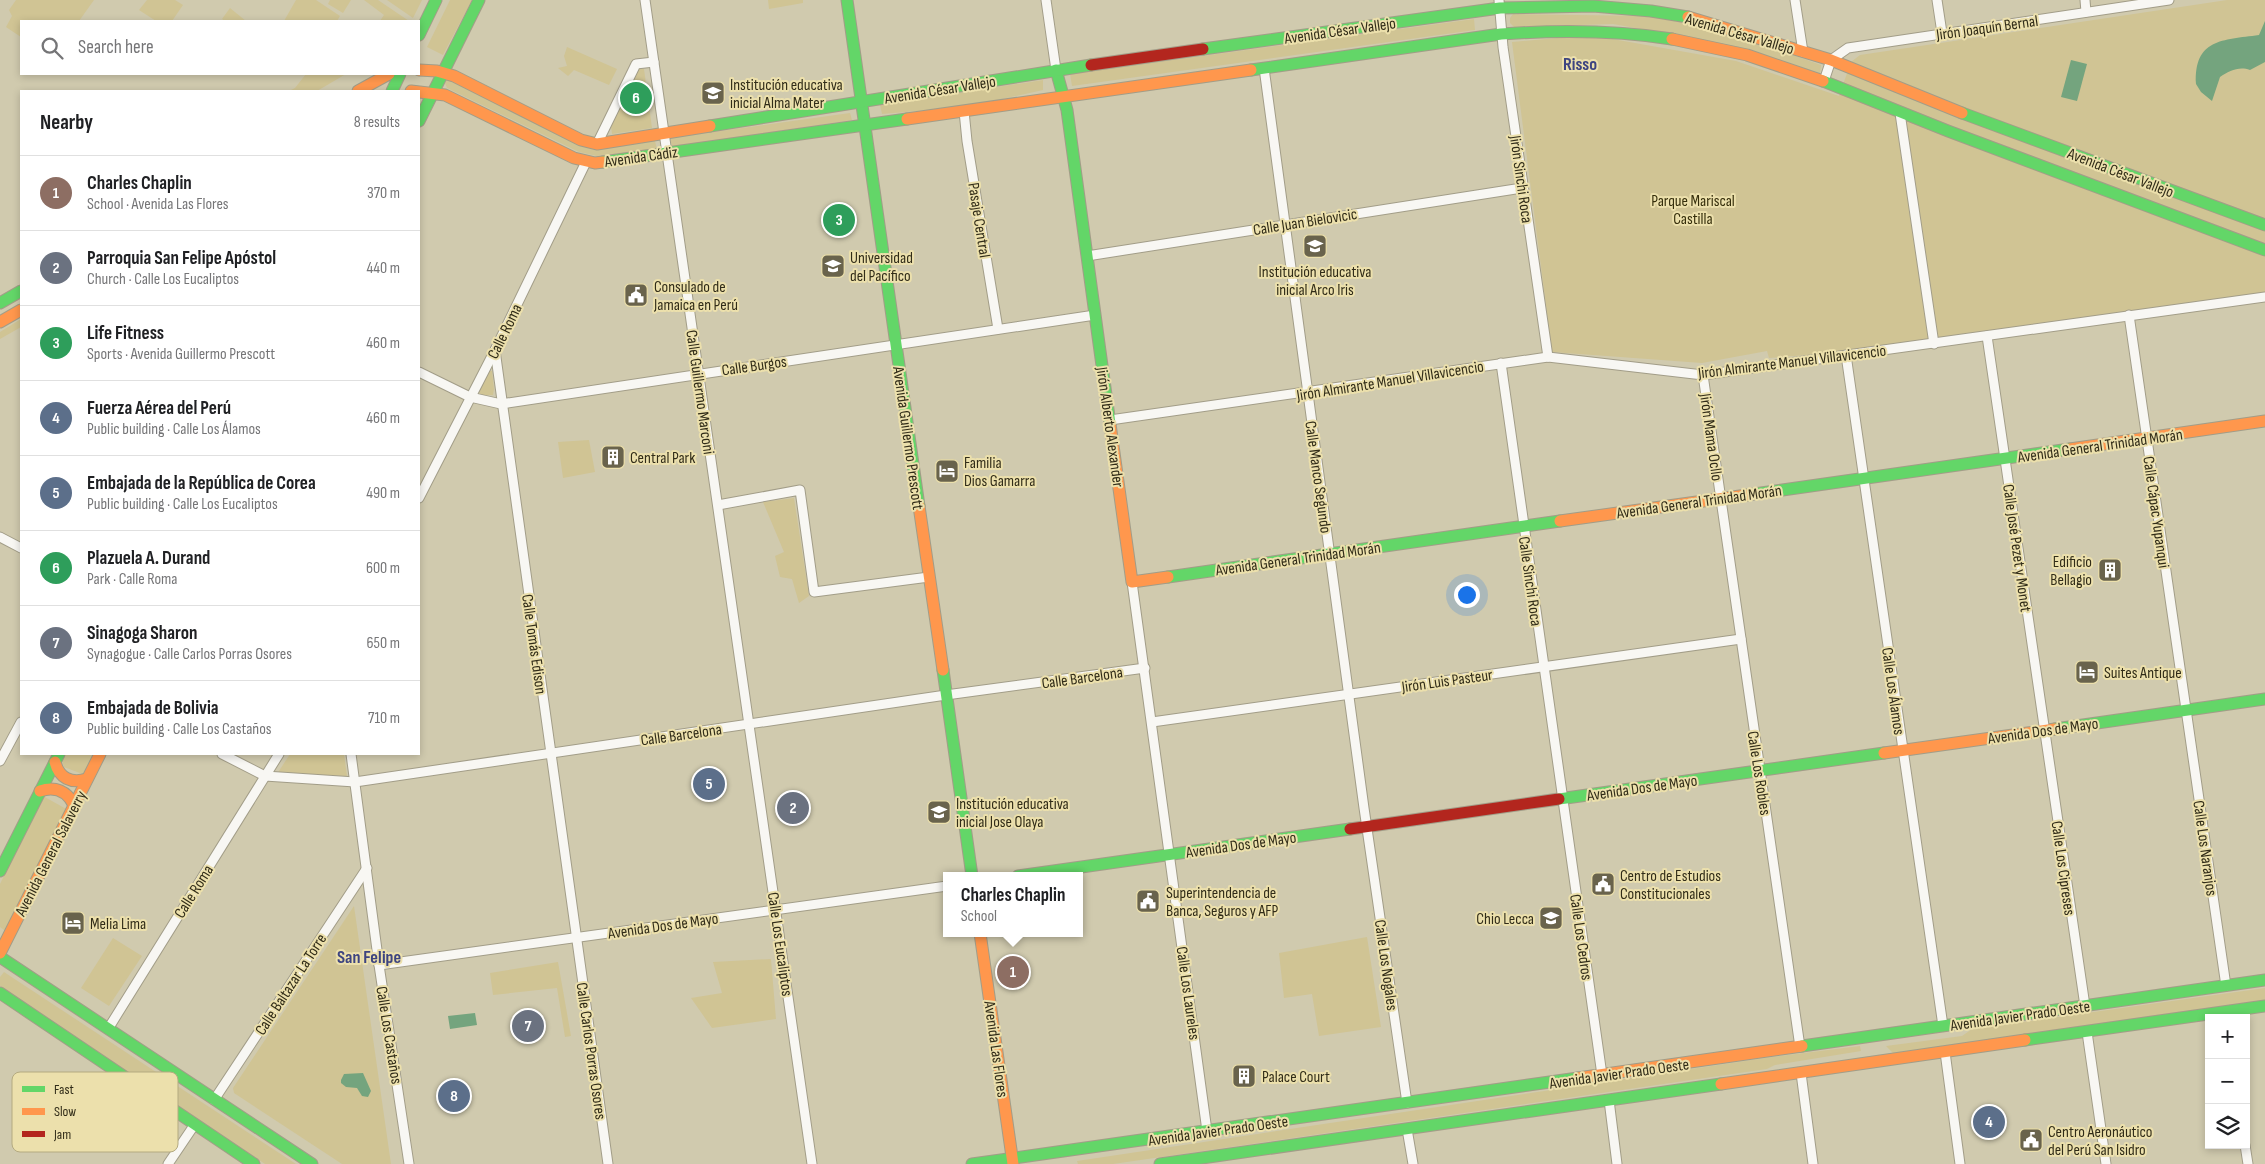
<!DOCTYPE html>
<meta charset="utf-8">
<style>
body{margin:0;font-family:"Sofia Sans Condensed",sans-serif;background:#f2f2f2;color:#202124}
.controls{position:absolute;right:15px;bottom:15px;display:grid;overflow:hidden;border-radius:0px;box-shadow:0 2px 8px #0003}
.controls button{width:45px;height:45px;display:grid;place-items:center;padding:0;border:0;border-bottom:1px solid #e0e0e0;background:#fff;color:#202124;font:25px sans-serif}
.you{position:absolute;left:1466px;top:594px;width:18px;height:18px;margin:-12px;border:4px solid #fff;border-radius:50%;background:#1a73e8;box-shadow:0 0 0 8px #1a73e833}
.badge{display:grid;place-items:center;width:32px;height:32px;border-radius:50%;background:#b45309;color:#fff;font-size:16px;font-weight:700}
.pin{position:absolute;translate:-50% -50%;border:2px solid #fff;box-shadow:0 1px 5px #0006}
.popup{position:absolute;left:943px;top:872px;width:140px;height:65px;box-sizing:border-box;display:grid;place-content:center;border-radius:0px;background:#fff;filter:drop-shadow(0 1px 4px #0005);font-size:16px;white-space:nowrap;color:#757577}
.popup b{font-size:19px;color:#202124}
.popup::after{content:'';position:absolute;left:50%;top:100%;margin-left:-10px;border:10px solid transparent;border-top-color:#fff}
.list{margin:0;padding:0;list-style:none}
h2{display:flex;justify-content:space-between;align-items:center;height:65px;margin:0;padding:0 20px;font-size:21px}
h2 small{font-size:16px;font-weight:400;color:#757577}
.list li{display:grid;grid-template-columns:32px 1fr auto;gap:15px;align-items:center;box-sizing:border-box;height:75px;padding:0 20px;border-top:1px solid #e0e0e0}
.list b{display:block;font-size:19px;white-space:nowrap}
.list p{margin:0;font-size:16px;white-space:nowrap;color:#757577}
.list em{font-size:16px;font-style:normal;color:#757577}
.icon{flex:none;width:28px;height:28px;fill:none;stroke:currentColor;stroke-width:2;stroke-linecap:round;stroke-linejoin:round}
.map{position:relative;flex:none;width:2265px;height:1164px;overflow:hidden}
.search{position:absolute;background:#fff;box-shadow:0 2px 8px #0003;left:20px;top:20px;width:400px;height:55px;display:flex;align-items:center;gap:12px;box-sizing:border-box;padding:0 18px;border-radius:0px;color:#757577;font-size:19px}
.panel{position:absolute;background:#fff;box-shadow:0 2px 8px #0003;left:20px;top:90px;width:400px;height:665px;border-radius:0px}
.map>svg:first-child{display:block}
.green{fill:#d0c494}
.water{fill:#74a47e}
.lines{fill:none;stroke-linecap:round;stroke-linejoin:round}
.street-casing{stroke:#a29d88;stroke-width:11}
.fast-casing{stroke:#a29d88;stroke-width:13}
.slow-casing{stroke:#a29d88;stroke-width:13}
.jam-casing{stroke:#a29d88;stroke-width:13}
.street{stroke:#f8f7f3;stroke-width:9}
.fast{stroke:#63d668;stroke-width:11}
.slow{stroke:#ff974d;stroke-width:11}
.jam{stroke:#b3261e;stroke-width:11}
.labels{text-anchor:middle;stroke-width:4;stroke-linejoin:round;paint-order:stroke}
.street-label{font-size:16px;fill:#312c18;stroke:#ece0ac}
.poi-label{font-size:16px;fill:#312c18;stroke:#ece0ac;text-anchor:start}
.park-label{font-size:16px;fill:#352e0b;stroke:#ece0ac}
.neighbourhood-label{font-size:18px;font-weight:bold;fill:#3d4480;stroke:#ece0ac}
.key{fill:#ece0ac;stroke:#b4aa80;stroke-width:1}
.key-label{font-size:14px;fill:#312c18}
</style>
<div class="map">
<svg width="2265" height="1164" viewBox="0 0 2265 1164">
<rect width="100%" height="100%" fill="#d0caae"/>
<g class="green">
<polygon points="16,0 94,0 79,21 21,21 21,37 6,27 12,16 9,10"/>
<polygon points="147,0 175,0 183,5 172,21 156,21 139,10"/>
<polygon points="296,0 316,0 340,16 337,21 284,21"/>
<polygon points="330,0 351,0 343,13 328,4"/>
<polygon points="364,0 378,0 409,21 380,21 384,15"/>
<polygon points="387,0 422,0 413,18"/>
<polygon points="450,0 472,0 443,55 427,47"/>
<polygon points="768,0 803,0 803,3 769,9"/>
<polygon points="2227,0 2265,0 2265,295 1847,352 1769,358 1767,351 1702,363 1552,352 1512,42 1590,35 1736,61 1839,96 1851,62 1860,55"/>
<polygon points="230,8 246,21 225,21 222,19"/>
<polygon points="1513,14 1646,16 1719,29 1821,65 1820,73 1719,43 1613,24 1514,27 1510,23 1510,18"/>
<polygon points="1474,19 1475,30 1072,86 1070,74"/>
<polygon points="567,47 617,69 609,85 574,70 568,76 558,68 567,66 564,56"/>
<polygon points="638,69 644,69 652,128 612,134 611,126"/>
<polygon points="306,74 346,74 317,91 289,91 295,88"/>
<polygon points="447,79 580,146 655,141 657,149 597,156 579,152 447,88 445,83"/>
<polygon points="1043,80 1043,90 965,107 882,114 880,105"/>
<polygon points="850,113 852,120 672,147 670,138"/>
<polygon points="21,319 21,327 0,339 0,332"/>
<polygon points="487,371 492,371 494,389 493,395 481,395 479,392"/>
<polygon points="589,440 595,472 563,478 558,442"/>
<polygon points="794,498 809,596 799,603 792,579 780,577 775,556 784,552 763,502"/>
<polygon points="65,754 96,754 85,775 64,767 62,761"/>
<polygon points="290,754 344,754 347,776 277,774"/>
<polygon points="43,796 68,810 8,933 0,927 0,884"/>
<polygon points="354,906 391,1164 342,1164 234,1093 233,1088"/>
<polygon points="1367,937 1381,1027 1319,1036 1312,994 1284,998 1279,953"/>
<polygon points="113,938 142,956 109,1006 81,988"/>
<polygon points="771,959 776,1019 712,1028 691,998 722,993 713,962"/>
<polygon points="558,962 571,1036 565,1037 557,988 493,995 490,973"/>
<polygon points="4,972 296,1164 265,1164 0,986 0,977"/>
<polygon points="2265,988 2265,1000 1893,1053 1886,1046 1962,1036 1972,1029"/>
<polygon points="1860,1046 1861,1051 1775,1065 1767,1069 1113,1164 1078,1164 1077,1161 1765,1058"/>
</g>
<g class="water">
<path d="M2265 21V62L2250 70C2239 66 2229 71 2220 77L2212 101 2201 92 2196 84C2194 39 2222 40 2259 35Z"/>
<polygon points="2071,60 2087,64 2077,101 2061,97"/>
<polygon points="475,1013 477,1025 450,1029 448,1016"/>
<polygon points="363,1073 371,1091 368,1097 362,1096 357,1088 346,1087 341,1083 341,1080 344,1074"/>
</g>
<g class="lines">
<g class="street-casing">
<g id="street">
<polyline points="645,0 812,1164"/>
<polyline points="1046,0 1056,70"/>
<polyline points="1499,0 1503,47 1548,357"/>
<polyline points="1795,0 1803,52"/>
<polyline points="1937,0 1942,33"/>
<polyline points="2085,0 2086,12"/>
<polyline points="1264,68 1364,808 1407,1103"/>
<polyline points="1824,81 1831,60 1848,48 2169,0"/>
<polyline points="964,111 967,141 998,329"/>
<polyline points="1900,113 1934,344"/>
<polyline points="597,144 636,64 654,62"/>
<polyline points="1087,256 1522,188"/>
<polyline points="2129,315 2226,986"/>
<polyline points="1987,336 2085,1006"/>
<polyline points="495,350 608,1164"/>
<polyline points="1846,355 1943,1026"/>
<polyline points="1501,363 1602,1075"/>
<polyline points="419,372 470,397 501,404 1095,315"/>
<polyline points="1703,375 1800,1047"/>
<polyline points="1110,420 1548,357 1703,375 2265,297"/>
<polyline points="419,498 495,350 586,162"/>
<polyline points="718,505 800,490 814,592 929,577"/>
<polyline points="0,537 21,548"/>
<polyline points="1132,582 1207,1131"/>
<polyline points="1152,722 1741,639"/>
<polyline points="222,754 265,776 355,782 946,695 1145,668"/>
<polyline points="351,754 379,965 409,1164"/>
<polyline points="0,761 21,722"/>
<polyline points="379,965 947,886"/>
<polyline points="108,1029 279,754"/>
<polyline points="2087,1032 2106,1164"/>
<polyline points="1945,1052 1960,1164"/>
<polyline points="1801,1073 1813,1164"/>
<polyline points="214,1100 367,868"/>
<polyline points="1609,1100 1617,1164"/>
<polyline points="1407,1129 1413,1164"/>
<polyline points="2245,1145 2248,1164"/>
<polyline points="168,1164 195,1124"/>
</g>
</g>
<g class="fast-casing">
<g id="fast">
<polyline points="847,0 919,506"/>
<polyline points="419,35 436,0"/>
<polyline points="1203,49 1500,8 1593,6 1651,11 1688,17"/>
<polyline points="1056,70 1067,110 1110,424"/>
<path d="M1251 70 1501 34C1558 30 1615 30 1672 39"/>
<polyline points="1823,81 1948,131 2265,250"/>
<polyline points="392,91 400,74"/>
<polyline points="1962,113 2265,225"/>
<polyline points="419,121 479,0"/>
<polyline points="710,126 1091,65"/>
<polyline points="603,162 907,119"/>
<polyline points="0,303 21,291"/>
<polyline points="1747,495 2070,449"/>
<polyline points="1168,577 1560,521"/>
<polyline points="943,670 972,876"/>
<polyline points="2055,729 2265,699"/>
<polyline points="1559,799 1884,753"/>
<polyline points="0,871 59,754"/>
<polyline points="1018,876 1350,829"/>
<polyline points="0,957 312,1164"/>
<polyline points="0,993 254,1164"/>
<polyline points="2025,1040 2265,1006"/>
<polyline points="1802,1046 2265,980"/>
<polyline points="972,1164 1578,1078"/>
<polyline points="1160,1164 1721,1084"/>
</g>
</g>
<g class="slow-casing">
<g id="slow">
<polyline points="1688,17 1831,60 1962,113"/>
<polyline points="1672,39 1747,55 1823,81"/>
<polyline points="419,70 437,71 454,76 581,140 597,144 710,126"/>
<polyline points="358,91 389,74"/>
<polyline points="411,91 445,95 574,158 595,163 603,162"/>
<polyline points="907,119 1251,70"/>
<polyline points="0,322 21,310"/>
<polyline points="1110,424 1132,582 1168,577"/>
<polyline points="2070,449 2265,421"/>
<polyline points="919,506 943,670"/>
<polyline points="1560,521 1747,495"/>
<polyline points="1884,753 2055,729"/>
<path d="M55 762C59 778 71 784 87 779"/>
<path d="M40 791C55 786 67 791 74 805"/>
<polyline points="980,933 1013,1164"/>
<polyline points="0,953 100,754"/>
<polyline points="1578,1078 1802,1046"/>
<polyline points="1721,1084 2025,1040"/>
</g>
</g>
<g class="jam-casing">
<g id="jam">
<polyline points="1091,65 1203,49"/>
<polyline points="1350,829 1559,799"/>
</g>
</g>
<use href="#street" class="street"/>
<use href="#fast" class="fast"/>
<use href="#slow" class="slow"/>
<use href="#jam" class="jam"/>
</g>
<defs>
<g id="school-square" transform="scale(1.25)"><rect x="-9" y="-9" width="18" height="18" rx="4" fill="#69634c" stroke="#ece0ac"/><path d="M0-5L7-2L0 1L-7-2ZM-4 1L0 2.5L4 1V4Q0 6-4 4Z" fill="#fff"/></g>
<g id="university-square" transform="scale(1.25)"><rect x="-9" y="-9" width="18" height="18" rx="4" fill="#69634c" stroke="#ece0ac"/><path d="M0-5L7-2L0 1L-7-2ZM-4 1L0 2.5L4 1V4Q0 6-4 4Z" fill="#fff"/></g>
<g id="civic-square" transform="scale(1.25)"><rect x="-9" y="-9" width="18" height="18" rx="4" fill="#69634c" stroke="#ece0ac"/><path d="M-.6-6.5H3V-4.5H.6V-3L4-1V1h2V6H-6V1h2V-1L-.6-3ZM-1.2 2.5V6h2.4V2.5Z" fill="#fff"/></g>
<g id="building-square" transform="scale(1.25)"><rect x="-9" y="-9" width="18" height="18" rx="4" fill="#69634c" stroke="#ece0ac"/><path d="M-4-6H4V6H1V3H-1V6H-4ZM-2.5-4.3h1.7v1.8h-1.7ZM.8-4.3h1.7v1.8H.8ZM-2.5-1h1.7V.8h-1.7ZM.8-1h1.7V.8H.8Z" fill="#fff"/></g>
<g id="hotel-square" transform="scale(1.25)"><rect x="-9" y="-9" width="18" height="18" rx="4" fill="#69634c" stroke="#ece0ac"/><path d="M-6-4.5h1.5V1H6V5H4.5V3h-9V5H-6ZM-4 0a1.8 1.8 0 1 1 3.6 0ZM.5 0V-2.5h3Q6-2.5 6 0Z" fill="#fff"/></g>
</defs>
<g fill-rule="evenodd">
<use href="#school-square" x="713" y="93"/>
<use href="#school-square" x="1315" y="246"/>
<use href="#university-square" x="833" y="266"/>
<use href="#civic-square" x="636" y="295"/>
<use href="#building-square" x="613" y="457"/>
<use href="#hotel-square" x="947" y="471"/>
<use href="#building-square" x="2110" y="570"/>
<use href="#hotel-square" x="2087" y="672"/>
<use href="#school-square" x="939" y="812"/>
<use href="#civic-square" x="1603" y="884"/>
<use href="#civic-square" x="1148" y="901"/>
<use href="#school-square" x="1551" y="918"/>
<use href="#hotel-square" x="73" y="923"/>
<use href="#building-square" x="1244" y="1076"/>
<use href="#civic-square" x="2031" y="1140"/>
</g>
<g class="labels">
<g class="street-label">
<text transform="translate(1987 27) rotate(-8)" y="6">Jirón Joaquín Bernal</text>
<text transform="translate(1340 30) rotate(-8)" y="6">Avenida César Vallejo</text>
<text transform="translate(1740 33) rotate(16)" y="6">Avenida César Vallejo</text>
<text transform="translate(940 89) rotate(-9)" y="6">Avenida César Vallejo</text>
<text transform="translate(641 156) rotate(-8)" y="6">Avenida Cádiz</text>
<text transform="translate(2121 172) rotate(21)" y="6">Avenida César Vallejo</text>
<text transform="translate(1522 179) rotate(82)" y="6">Jirón Sinchi Roca</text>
<text transform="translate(980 220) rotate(81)" y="6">Pasaje Central</text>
<text transform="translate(1305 221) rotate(-9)" y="6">Calle Juan Bielovicic</text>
<text transform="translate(504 331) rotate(-64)" y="6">Calle Roma</text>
<text transform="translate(1792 361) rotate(-7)" y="6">Jirón Almirante Manuel Villavicencio</text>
<text transform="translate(754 365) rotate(-8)" y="6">Calle Burgos</text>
<text transform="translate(1390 380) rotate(-9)" y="6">Jirón Almirante Manuel Villavicencio</text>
<text transform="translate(701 392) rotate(82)" y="6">Calle Guillermo Marconi</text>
<text transform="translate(1111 427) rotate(82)" y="6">Jirón Alberto Alexander</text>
<text transform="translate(1712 437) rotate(82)" y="6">Jirón Mama Ocllo</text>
<text transform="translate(909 438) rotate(82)" y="6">Avenida Guillermo Prescott</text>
<text transform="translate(2100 445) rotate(-8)" y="6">Avenida General Trinidad Morán</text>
<text transform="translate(1319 477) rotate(82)" y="6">Calle Manco Segundo</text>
<text transform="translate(1699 501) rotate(-8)" y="6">Avenida General Trinidad Morán</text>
<text transform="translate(2157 512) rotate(82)" y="6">Calle Cápac Yupanqui</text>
<text transform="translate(2018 548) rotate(82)" y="6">Calle José Pezet y Monet</text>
<text transform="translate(1298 558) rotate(-8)" y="6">Avenida General Trinidad Morán</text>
<text transform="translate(1531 581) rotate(82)" y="6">Calle Sinchi Roca</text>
<text transform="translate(535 644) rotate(82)" y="6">Calle Tomás Edison</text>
<text transform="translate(1082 677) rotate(-8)" y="6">Calle Barcelona</text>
<text transform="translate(1447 680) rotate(-8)" y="6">Jirón Luis Pasteur</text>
<text transform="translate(1894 691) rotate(82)" y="6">Calle Los Álamos</text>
<text transform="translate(2043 730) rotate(-8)" y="6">Avenida Dos de Mayo</text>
<text transform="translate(681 734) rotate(-8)" y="6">Calle Barcelona</text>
<text transform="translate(1760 773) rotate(81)" y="6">Calle Los Robles</text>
<text transform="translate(1642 787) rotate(-8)" y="6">Avenida Dos de Mayo</text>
<text transform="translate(1241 844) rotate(-8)" y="6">Avenida Dos de Mayo</text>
<text transform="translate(2206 848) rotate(82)" y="6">Calle Los Naranjos</text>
<text transform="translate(50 853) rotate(-63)" y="6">Avenida General Salaverry</text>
<text transform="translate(2064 868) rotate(82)" y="6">Calle Los Cipreses</text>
<text transform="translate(193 891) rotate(-58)" y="6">Calle Roma</text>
<text transform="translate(663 925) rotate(-8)" y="6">Avenida Dos de Mayo</text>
<text transform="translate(1582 937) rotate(82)" y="6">Calle Los Cedros</text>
<text transform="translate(781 944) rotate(82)" y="6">Calle Los Eucaliptos</text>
<text transform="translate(1387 965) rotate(82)" y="6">Calle Los Nogales</text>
<text transform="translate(290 984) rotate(-57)" y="6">Calle Baltazar La Torre</text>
<text transform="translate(1189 993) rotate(82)" y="6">Calle Los Laureles</text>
<text transform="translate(2020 1015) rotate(-8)" y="6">Avenida Javier Prado Oeste</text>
<text transform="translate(390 1035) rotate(81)" y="6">Calle Los Castaños</text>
<text transform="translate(997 1049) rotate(82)" y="6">Avenida Las Flores</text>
<text transform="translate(592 1051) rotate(82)" y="6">Calle Carlos Porras Osores</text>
<text transform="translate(1619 1073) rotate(-8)" y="6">Avenida Javier Prado Oeste</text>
<text transform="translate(1218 1130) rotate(-8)" y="6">Avenida Javier Prado Oeste</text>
</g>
<g class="poi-label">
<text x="730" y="90">Institución educativa<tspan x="730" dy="18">inicial Alma Mater</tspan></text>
<text x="850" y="263">Universidad<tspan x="850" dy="18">del Pacífico</tspan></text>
<text x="1315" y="277" text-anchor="middle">Institución educativa<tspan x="1315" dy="18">inicial Arco Iris</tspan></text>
<text x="654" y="292">Consulado de<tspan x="654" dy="18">Jamaica en Perú</tspan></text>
<text x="630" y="463">Central Park</text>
<text x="964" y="468">Familia<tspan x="964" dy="18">Dios Gamarra</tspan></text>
<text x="2092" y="567" text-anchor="end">Edificio<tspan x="2092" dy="18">Bellagio</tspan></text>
<text x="2104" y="678">Suites Antique</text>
<text x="956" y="809">Institución educativa<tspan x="956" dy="18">inicial Jose Olaya</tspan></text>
<text x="1620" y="881">Centro de Estudios<tspan x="1620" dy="18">Constitucionales</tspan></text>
<text x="1166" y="898">Superintendencia de<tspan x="1166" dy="18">Banca, Seguros y AFP</tspan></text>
<text x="1534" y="924" text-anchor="end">Chio Lecca</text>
<text x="90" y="929">Melia Lima</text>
<text x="1262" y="1082">Palace Court</text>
<text x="2048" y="1137">Centro Aeronáutico<tspan x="2048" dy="18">del Perú San Isidro</tspan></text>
</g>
<g class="park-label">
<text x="1693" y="206">Parque Mariscal<tspan x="1693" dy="18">Castilla</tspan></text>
</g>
<g class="neighbourhood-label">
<text x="1580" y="70">Risso</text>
<text x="369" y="963">San Felipe</text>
</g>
</g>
<rect x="12" y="1072" width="166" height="80" rx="8" class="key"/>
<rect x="22" y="1086" width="23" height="6" fill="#63d668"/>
<rect x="22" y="1108" width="23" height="7" fill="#ff974d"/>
<rect x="22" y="1131" width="23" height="6" fill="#b3261e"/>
<g class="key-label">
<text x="54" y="1094">Fast</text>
<text x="54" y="1116">Slow</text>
<text x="54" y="1139">Jam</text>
</g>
</svg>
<div class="controls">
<button>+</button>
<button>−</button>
<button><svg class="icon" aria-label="layers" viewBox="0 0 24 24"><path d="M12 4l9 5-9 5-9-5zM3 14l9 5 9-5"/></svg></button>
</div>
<div class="you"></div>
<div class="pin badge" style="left:1013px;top:972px;background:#8d6e63">1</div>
<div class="popup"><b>Charles Chaplin</b>School</div>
<div class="pin badge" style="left:793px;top:808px;background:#6b7280">2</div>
<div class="pin badge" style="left:839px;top:220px;background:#2e9e5b">3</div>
<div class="pin badge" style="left:1989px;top:1122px;background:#5c6f8a">4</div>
<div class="pin badge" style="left:709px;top:784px;background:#5c6f8a">5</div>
<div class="pin badge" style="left:636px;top:98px;background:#2e9e5b">6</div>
<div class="pin badge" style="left:528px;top:1026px;background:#6b7280">7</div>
<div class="pin badge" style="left:454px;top:1096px;background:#5c6f8a">8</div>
<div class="search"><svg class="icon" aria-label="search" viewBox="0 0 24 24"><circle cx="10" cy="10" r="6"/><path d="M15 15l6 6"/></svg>Search here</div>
<section class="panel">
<h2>Nearby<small>8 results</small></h2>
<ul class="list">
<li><span class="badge" style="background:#8d6e63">1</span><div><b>Charles Chaplin</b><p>School · Avenida Las Flores</p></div><em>370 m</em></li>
<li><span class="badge" style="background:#6b7280">2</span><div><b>Parroquia San Felipe Apóstol</b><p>Church · Calle Los Eucaliptos</p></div><em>440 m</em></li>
<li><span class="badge" style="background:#2e9e5b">3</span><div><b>Life Fitness</b><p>Sports · Avenida Guillermo Prescott</p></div><em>460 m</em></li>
<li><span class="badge" style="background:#5c6f8a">4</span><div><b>Fuerza Aérea del Perú</b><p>Public building · Calle Los Álamos</p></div><em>460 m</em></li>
<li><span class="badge" style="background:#5c6f8a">5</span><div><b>Embajada de la República de Corea</b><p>Public building · Calle Los Eucaliptos</p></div><em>490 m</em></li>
<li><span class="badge" style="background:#2e9e5b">6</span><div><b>Plazuela A. Durand</b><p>Park · Calle Roma</p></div><em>600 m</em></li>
<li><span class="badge" style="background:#6b7280">7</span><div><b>Sinagoga Sharon</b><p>Synagogue · Calle Carlos Porras Osores</p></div><em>650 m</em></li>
<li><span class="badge" style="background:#5c6f8a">8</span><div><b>Embajada de Bolivia</b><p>Public building · Calle Los Castaños</p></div><em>710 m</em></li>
</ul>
</section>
</div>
